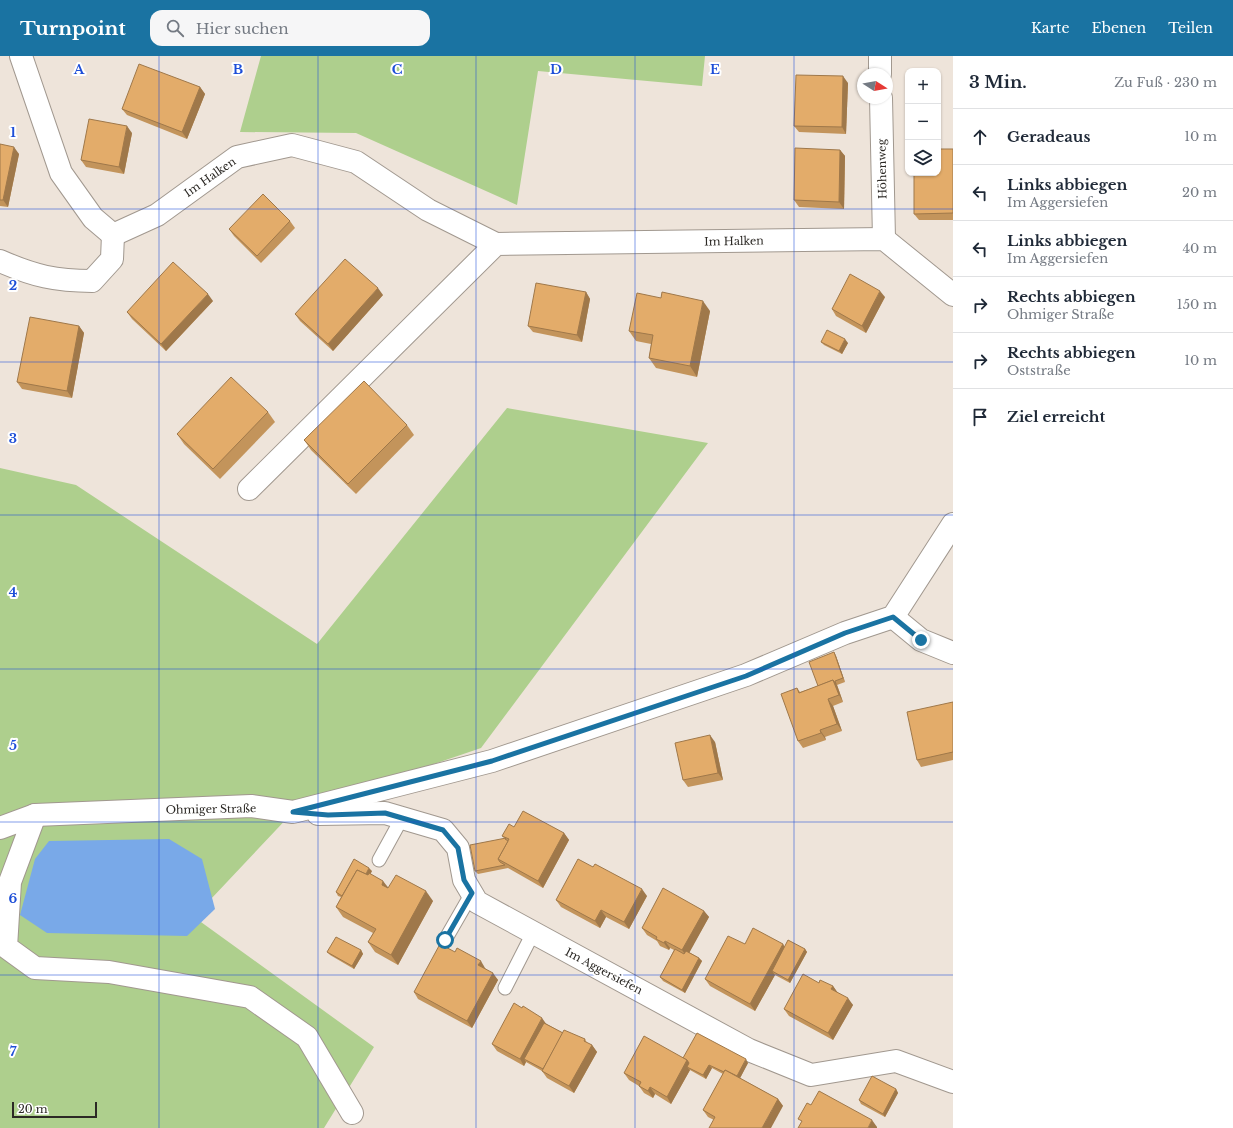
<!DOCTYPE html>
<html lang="de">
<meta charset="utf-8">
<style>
body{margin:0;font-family:"Libre Baskerville",serif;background:#f6f6f7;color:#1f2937}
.controls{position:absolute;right:12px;top:12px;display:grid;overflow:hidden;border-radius:8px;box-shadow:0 1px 3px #0004}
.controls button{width:36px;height:36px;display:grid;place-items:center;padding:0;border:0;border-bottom:1px solid #e0e1e3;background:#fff;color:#1f2937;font:20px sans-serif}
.compass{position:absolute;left:857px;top:12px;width:36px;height:36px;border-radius:50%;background:#fff;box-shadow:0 1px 3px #0004;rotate:101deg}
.scale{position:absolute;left:12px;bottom:10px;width:85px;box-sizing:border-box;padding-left:4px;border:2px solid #2c2925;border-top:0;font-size:11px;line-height:14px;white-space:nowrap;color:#2c2925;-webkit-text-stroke:3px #fff;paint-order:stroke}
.stop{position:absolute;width:12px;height:12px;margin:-9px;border:3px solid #1a73a2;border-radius:50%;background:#fff}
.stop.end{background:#1a73a2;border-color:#fff;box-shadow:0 1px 4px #0008}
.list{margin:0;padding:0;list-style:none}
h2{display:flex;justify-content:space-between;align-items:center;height:52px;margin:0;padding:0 16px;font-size:17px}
h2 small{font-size:13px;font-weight:400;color:#747a83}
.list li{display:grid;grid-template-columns:26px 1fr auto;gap:12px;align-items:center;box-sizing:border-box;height:56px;padding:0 16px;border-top:1px solid #e0e1e3}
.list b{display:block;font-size:15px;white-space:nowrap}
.list p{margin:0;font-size:13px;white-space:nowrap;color:#747a83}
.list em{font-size:13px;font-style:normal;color:#747a83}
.icon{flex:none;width:22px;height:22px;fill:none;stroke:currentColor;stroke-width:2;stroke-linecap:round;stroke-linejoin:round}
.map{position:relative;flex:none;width:953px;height:1072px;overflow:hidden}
header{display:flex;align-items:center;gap:24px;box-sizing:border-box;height:56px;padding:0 20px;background:#1a73a2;color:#fff}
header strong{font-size:19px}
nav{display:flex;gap:22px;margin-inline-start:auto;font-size:14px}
.search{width:280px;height:36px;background:#f6f6f7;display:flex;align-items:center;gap:10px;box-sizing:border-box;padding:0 14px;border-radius:12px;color:#747a83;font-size:15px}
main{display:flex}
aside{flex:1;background:#fff}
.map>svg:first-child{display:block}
.green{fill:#aecf8d}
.water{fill:#79a9e8}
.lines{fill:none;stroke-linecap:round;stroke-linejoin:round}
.service-casing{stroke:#a1988f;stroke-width:15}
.minor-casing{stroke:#a1988f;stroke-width:24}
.service{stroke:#fff;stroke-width:13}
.minor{stroke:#fff;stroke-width:22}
.wall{fill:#c3945b}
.shaded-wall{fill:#9f784a}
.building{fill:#e3ac6a;stroke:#9f784a}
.route{stroke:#1a73a2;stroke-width:5}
.grid{fill:none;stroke:#1d4ed8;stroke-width:1;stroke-opacity:0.55}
.labels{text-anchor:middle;stroke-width:4;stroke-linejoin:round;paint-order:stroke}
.street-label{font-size:11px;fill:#2c2925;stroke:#fff}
.grid-label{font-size:13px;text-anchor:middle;font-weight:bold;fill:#1d4ed8;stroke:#fff;stroke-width:4;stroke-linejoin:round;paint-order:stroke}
</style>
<header>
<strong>Turnpoint</strong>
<div class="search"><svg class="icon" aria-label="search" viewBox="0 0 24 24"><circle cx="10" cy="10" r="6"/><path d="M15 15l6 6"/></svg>Hier suchen</div>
<nav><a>Karte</a><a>Ebenen</a><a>Teilen</a></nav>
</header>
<main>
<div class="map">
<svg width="953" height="1072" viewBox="0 0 953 1072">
<rect width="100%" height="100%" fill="#eee4da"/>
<g class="green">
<polygon points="261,0 705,0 702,30 538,15 517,149 356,77 240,76"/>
<polygon points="507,352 708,387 481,692 293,756 194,861 374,991 324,1072 0,1072 0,412 76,429 317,588"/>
</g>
<polygon class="water" points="169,783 202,803 215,853 187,880 47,877 20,859 35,803 49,785"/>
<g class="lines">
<g class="service-casing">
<g id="service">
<polyline points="379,804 402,762"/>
<polyline points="445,884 472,837"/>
<polyline points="505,932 533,877"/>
</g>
</g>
<g class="minor-casing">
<g id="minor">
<polyline points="21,0 61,117 93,162 113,179 157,159 237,101 292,89 356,106 428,154 496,188"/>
<polyline points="880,0 880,18"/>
<polyline points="881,42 884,183"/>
<path d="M0 205C34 220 56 225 92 225L112 203 113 179"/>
<polyline points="249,433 496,188 884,183 953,239"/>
<polyline points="893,561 921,584 953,597"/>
<polyline points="318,758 385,757 443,774 458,792 464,824 477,846 749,994 811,1019 896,1005 953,1026"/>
<polyline points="35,759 251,750 293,756 492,705 746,619 845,577 893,561 953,468"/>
<polyline points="0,772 35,759 10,826 6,891 35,912 109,916 250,941 307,981 352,1057"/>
</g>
</g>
<use href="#service" class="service"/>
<use href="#minor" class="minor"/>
</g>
<g class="wall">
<polygon points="848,27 846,78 799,76 794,70"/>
<polygon points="200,31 205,38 187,83 127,59 122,53"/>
<polygon points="132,77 124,118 86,111 81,104"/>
<polygon points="0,88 19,98 8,151 0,150"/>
<polygon points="953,93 953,164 919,164 914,158"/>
<polygon points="840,94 845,100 844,153 799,151 794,144"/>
<polygon points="290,165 295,172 261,207 234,180 229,173"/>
<polygon points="586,236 590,243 582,286 533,276 528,270"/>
<polygon points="383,239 333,295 300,265 295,258"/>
<polygon points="885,241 866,277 836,260 832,253"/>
<polygon points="213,245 166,295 132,263 127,256"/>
<polygon points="710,255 697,321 656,312 649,302 651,288 636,285 629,275"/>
<polygon points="79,270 84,277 72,342 22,333 17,326"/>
<polygon points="821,286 848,287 842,298 824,289"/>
<polygon points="268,356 275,366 220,423 184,388 177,378"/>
<polygon points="407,369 414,379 356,438 311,394 304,384"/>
<polygon points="834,596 836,600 845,626 837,629 843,646 833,650 842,675 825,681 826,684 803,692 798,685 797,632 800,636 818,630"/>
<polygon points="953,646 953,704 921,711 917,704"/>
<polygon points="715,686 723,724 688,731 683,724"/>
<polygon points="514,771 564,777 569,784 543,832 508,812 478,818 475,815 504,782 502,780"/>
<polygon points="372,815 370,818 388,832 433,845 398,909 375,896 368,886 373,877 343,861 336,851 341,841 338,840 336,836"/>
<polygon points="647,840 629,873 606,861 600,872 561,851 556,844"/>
<polygon points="704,855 709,861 689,896 699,902 702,905 685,937 663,925 660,921 674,894 670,892 669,894 660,890 657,885 647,879 642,872"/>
<polygon points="745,888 783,888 784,891 805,893 807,896 790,927 775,919 755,955 710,930 705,923"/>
<polygon points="361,894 363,898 354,913 330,899 327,896"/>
<polygon points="485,912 498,924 472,972 418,943 414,936"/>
<polygon points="833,930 837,936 853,949 833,984 789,960 784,953"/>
<polygon points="545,967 563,977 585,983 587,987 592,989 597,996 574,1037 547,1022 542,1015 526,1006 524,1010 497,995 492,988"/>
<polygon points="683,1002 748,1007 740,1022 778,1043 783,1050 714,1064 708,1061 703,1054 723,1018 712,1012 706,1023 690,1014 671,1048 655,1038 653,1042 644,1037 639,1030 629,1024 624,1017"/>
<polygon points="896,1033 898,1037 885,1061 861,1048 859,1044"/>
</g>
<g class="shaded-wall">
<polygon points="843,20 848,27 846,78 842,71"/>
<polygon points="200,31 205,38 187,83 182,76"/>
<polygon points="127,70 132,77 124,118 119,111"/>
<polygon points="14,91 19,98 8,151 3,144"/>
<polygon points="840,94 845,100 844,153 839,146"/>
<polygon points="378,232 383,239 333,295 328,288"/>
<polygon points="880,235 885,241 866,277 862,270"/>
<polygon points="586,236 590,243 582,286 577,279"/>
<polygon points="208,238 213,245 166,295 161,288"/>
<polygon points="703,245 710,255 697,321 690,310"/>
<polygon points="79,270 84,277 72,342 67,335"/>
<polygon points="845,283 848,287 842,298 839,295"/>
<polygon points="834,596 836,600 845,626 843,622"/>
<polygon points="833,624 837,629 843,646 839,639"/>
<polygon points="828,643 833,650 842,675 837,668"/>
<polygon points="820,674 825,681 826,684 821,677"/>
<polygon points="710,679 715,686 723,724 718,717"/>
<polygon points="564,777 569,784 543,832 538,825"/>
<polygon points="369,812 372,815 367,825 364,821"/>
<polygon points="383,825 391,835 382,829"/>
<polygon points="642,833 647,840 629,873 624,866"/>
<polygon points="426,835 433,845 398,909 391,899"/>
<polygon points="601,854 606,861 600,872 595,865"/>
<polygon points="704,855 709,861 687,901 682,894"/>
<polygon points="665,885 670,892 669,894 664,887"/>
<polygon points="783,888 787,895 772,915 775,919 755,955 750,948"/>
<polygon points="805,893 807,896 790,927 788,924"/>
<polygon points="361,894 363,898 354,913 352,910"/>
<polygon points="699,902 702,905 685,937 682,934"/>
<polygon points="481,905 485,912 483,916 478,909"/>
<polygon points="493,917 498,924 472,972 467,965"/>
<polygon points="833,930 838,937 831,933"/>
<polygon points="848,942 853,949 833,984 828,977"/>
<polygon points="542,962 547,969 524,1003 526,1006 524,1010 520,1003"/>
<polygon points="592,989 597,996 574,1037 569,1030"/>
<polygon points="746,1003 748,1007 738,1026 736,1022"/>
<polygon points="687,1004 692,1010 687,1011 690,1014 671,1048 667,1041"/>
<polygon points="709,1009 712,1012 706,1023 703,1019"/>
<polygon points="650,1031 655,1038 653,1042 648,1035"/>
<polygon points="896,1033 898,1037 885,1061 883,1058"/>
<polygon points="778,1043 783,1050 771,1072 762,1072"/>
<polygon points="872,1064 877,1071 877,1072 868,1072"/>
</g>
<g class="building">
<polygon points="139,8 200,31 182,76 122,53"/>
<polygon points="796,19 843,20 842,71 794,70"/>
<polygon points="89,63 127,70 119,111 81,104"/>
<polygon points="0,88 14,91 3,144 0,144"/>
<polygon points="795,92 840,94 839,146 794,144"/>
<polygon points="938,93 953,93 953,157 914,158 914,117 938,117"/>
<polygon points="263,138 290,165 257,200 229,173"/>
<polygon points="345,203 378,232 328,288 295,258"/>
<polygon points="173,206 208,238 161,288 127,256"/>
<polygon points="850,218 880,235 862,270 832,253"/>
<polygon points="536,227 586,236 577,279 528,270"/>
<polygon points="662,236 703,245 690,310 649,302 653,279 629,275 637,237 661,242"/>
<polygon points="30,261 79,270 67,335 17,326"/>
<polygon points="827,274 845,283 839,295 821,286"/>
<polygon points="231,321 268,356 213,413 177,378"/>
<polygon points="364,325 407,369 348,428 304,384"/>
<polygon points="834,596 843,622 835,625 836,628 833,624 818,630 809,606"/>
<polygon points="833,624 839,639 828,643 837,668 820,674 821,677 798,685 781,638 797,632 799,637"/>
<polygon points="953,646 953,696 917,704 907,656"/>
<polygon points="710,679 718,717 683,724 675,687"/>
<polygon points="523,755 564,777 538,825 498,803 509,783 502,780 509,768 514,771"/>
<polygon points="506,782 505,783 508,785 498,803 500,806 505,809 475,815 470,789"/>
<polygon points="354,803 369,812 366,818 357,814 342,840 336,836"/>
<polygon points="578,803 593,811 595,808 642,833 624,866 601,854 595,865 556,844"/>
<polygon points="357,814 368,819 369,817 383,825 382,829 388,832 396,819 426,835 391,899 368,886 376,873 336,851"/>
<polygon points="663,832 704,855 682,894 665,885 664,887 656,883 657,881 642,872"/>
<polygon points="753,872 783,888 750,948 705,923 728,880 745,888"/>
<polygon points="336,881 361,894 352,910 327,896"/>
<polygon points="788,884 805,893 788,924 772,915"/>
<polygon points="440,888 455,896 457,892 481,905 478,909 493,917 467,965 414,936"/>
<polygon points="675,893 684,898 686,895 699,902 682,934 660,921"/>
<polygon points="803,918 819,927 820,924 833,930 831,933 848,942 828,977 784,953"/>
<polygon points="514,947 522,952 523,950 542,962 520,1003 492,988"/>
<polygon points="544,967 563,977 543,1013 524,1003"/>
<polygon points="564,974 585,983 584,985 592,989 569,1030 542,1015"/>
<polygon points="697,977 746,1003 737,1020 725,1014 724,1016 709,1009 703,1019 687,1011 689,1007 687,1004 683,1002"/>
<polygon points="644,980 687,1004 667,1041 650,1031 648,1035 639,1030 641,1026 624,1017"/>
<polygon points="725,1014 778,1043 762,1072 709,1072 715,1061 703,1054"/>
<polygon points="872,1020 896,1033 883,1058 859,1044"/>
<polygon points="819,1035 872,1064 868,1072 798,1072 802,1065 798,1063 807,1047 811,1049"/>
</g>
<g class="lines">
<polyline class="route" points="445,884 472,837 464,824 458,792 443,774 385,757 328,759 293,756 492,705 746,620 845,577 893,561 921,584"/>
</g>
<path class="grid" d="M159 0V1072M318 0V1072M476 0V1072M635 0V1072M794 0V1072M0 153H953M0 306H953M0 459H953M0 613H953M0 766H953M0 919H953"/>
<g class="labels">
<g class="street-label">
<text transform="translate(882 113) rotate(-91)" y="4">Höhenweg</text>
<text transform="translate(210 121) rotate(-35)" y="4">Im Halken</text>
<text transform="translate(734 185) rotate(-1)" y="4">Im Halken</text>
<text transform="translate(211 753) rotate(-1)" y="4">Ohmiger Straße</text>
<text transform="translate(604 915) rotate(28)" y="4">Im Aggersiefen</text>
</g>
</g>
<g class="grid-label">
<text x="79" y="18">A</text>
<text x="238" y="18">B</text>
<text x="397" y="18">C</text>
<text x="556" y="18">D</text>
<text x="715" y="18">E</text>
<text x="13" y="81">1</text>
<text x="13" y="234">2</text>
<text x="13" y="387">3</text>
<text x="13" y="541">4</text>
<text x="13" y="694">5</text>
<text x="13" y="847">6</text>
<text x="13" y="1000">7</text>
</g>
</svg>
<div class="controls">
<button>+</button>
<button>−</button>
<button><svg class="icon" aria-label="layers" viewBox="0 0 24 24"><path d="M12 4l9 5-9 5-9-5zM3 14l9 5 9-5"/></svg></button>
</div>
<svg class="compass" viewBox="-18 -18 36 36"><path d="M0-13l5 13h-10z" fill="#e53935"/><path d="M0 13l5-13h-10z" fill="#747a83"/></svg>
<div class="scale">20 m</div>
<div class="stop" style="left:445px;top:884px"></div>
<div class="stop end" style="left:921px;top:584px"></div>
</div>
<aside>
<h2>3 Min.<small>Zu Fuß · 230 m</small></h2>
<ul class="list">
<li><svg class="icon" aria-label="ahead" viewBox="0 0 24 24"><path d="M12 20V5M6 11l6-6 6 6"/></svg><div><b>Geradeaus</b></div><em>10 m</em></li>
<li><svg class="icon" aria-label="left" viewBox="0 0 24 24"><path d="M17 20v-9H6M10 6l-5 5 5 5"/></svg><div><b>Links abbiegen</b><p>Im Aggersiefen</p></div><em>20 m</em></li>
<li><svg class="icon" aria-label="left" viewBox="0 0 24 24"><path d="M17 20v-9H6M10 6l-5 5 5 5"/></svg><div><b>Links abbiegen</b><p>Im Aggersiefen</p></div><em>40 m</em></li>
<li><svg class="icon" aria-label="right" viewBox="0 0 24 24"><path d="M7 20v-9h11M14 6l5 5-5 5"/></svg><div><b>Rechts abbiegen</b><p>Ohmiger Straße</p></div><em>150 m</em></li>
<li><svg class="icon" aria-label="right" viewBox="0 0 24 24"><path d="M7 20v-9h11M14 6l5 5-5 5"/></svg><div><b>Rechts abbiegen</b><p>Oststraße</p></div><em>10 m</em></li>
<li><svg class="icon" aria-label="arrive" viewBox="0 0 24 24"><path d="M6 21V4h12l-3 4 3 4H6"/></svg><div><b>Ziel erreicht</b></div></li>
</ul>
</aside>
</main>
